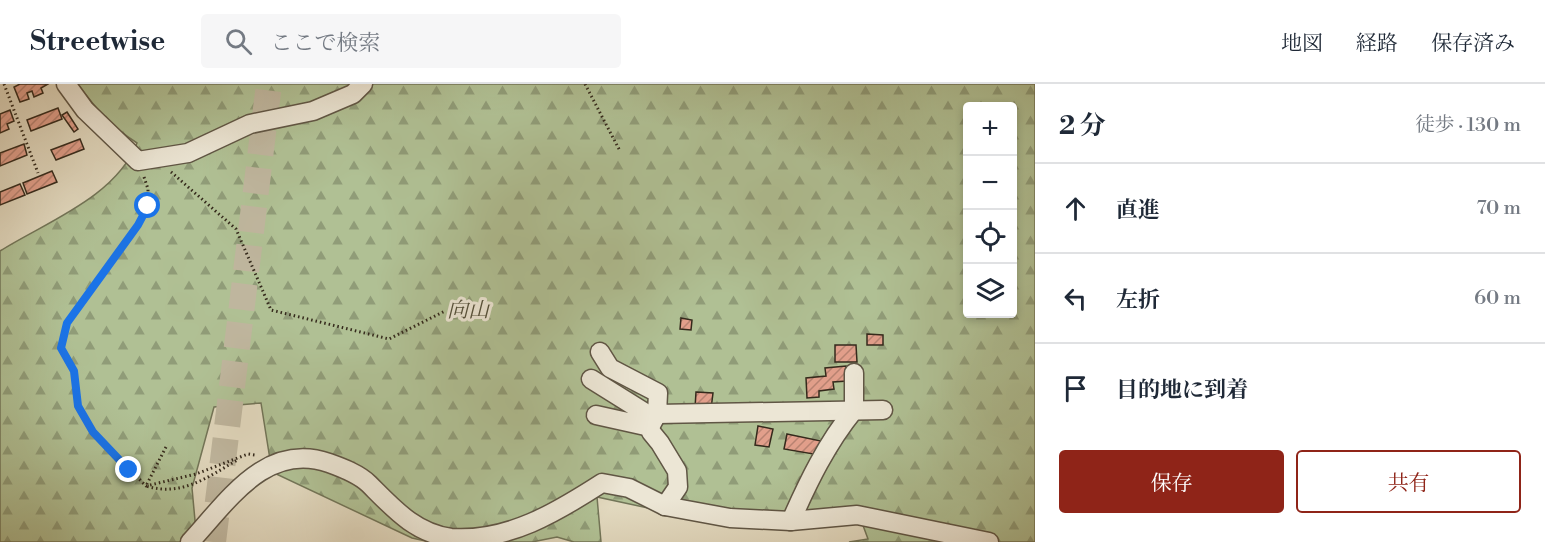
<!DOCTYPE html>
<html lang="ja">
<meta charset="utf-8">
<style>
body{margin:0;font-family:"Libre Bodoni","Noto Serif JP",serif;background:#f6f6f7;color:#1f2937}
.controls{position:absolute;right:18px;top:18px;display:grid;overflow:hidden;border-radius:6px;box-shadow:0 3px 9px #0003}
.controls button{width:54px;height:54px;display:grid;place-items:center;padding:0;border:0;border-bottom:2px solid #e0e1e3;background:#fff;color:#1f2937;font:30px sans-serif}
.stop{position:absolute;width:18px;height:18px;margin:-14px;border:4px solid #1a73e8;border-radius:50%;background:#fff}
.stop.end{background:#1a73e8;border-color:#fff;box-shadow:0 2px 6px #0008}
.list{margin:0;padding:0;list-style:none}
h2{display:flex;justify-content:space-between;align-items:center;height:78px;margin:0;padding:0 24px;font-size:26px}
h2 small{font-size:20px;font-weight:400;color:#747a83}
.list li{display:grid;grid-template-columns:39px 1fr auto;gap:18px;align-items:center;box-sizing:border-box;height:90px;padding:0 24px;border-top:2px solid #e0e1e3}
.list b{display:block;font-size:22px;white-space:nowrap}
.list em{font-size:20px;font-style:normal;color:#747a83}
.actions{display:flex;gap:12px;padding:18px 24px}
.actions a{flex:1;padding:14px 0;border:2px solid #8f2418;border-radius:6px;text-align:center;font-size:21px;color:#8f2418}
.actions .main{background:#8f2418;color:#fff}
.icon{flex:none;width:33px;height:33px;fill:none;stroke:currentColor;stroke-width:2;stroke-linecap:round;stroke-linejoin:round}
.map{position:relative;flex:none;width:1035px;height:458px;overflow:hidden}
header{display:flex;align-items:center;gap:36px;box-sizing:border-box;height:84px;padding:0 30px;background:#fff;border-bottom:2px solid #e0e1e3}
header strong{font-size:28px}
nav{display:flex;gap:33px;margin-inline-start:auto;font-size:21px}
.search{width:420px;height:54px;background:#f6f6f7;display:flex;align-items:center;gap:15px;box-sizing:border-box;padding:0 21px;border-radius:6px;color:#747a83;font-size:22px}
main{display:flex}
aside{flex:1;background:#fff}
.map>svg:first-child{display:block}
.forest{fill:url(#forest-firs);stroke:#727558;stroke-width:1.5;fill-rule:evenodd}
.building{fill:url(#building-hatch);stroke:#352a1c;stroke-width:1.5}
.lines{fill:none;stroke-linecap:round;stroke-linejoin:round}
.secondary-tunnel{stroke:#bfb69e;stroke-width:26;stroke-dasharray:26 13;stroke-linecap:butt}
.street-casing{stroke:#605645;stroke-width:21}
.path{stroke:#352a1c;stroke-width:3;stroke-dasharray:1.5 3;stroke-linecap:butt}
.street{stroke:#ece6d5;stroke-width:18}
.route{stroke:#1a73e8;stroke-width:8}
.labels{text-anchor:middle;stroke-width:6;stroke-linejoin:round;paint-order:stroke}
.park-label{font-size:21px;font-style:italic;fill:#54503a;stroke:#ece6d5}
</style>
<header>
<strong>Streetwise</strong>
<div class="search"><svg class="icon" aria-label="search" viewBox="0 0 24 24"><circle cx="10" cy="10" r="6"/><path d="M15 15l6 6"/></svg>ここで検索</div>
<nav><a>地図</a><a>経路</a><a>保存済み</a></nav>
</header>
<main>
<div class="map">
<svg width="1035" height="458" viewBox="0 0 1035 458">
<defs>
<pattern id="forest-firs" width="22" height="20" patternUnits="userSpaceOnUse" patternTransform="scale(1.5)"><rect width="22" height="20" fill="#b0c094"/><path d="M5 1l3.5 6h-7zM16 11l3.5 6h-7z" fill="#909c78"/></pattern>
<pattern id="building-hatch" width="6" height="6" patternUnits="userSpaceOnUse" patternTransform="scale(1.5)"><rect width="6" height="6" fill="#e29f8b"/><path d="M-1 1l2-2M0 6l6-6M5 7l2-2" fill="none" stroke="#b88271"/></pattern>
</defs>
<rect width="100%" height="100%" fill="#e2d9bf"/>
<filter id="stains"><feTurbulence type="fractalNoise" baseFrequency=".00333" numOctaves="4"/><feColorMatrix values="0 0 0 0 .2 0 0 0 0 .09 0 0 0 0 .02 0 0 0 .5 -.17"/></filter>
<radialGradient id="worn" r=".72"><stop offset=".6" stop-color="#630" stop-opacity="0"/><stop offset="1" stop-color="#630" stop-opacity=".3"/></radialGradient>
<path class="forest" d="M78 0H1035V458H849L868 455 861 436 741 444 597 413 601 458H574L557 453 532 458H430L412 454 272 388 261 319 214 323 192 404 197 458H0V167C46 138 116 113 137 59 112 43 95 24 78 0ZM968 22H1012V230H968Z"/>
<g class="building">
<polygon points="20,0 48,0 41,4 43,9 34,13 32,7 27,9 29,15 20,18 14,3"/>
<polygon points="58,24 62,35 31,47 27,36"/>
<polygon points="10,26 14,37 7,40 9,45 0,49 0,30"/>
<polygon points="67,28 78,45 74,48 62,31"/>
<polygon points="80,55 84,65 56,76 51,66"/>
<polygon points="24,60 27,71 0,82 0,69"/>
<polygon points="52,87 57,98 27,110 23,99"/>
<polygon points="20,100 25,111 0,121 0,108"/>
<polygon points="681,234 692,236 691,246 680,245"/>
<polygon points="867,250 883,251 883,261 867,261"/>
<polygon points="835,261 856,261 857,278 835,278"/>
<polygon points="846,282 847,297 833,298 834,305 819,307 819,313 807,314 806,294 826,292 825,284"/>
<polygon points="696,308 713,309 711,325 695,324"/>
<polygon points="758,342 773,345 769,363 755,361"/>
<polygon points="787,350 821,357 819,371 784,365"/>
</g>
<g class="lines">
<polyline class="secondary-tunnel" points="213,458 269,0"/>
<g class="street-casing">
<g id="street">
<polyline points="66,0 85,26 138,77 188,69 250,40 313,27 353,10 363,0"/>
<polyline points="600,268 610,284 658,309 657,330 883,326"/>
<polyline points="591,295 647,330 657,330 650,343 596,331"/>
<polyline points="650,343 651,348 660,359 677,387 678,403 665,422"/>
<path d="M791 437C808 398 827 359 854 326V289"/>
<path d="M190 458C228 417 266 357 329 379 343 384 359 390 369 400 394 425 415 449 451 454 508 458 557 428 602 399L629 404 665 422 730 434 791 437 857 431 989 458"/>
</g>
</g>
<g class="path">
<polyline points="4,0 38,89"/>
<polyline points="585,0 620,67"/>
<polyline points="171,88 236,145 271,226 389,255 445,227"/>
<polyline points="144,93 148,105 148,122 138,141 67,239 61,264 73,287 78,322 93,348 146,402 196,390 248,370 255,371"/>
<path d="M166 363 146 402C182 413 208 393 239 375"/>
</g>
<use href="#street" class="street"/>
</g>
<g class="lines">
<polyline class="route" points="129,386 93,348 78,322 74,287 61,264 67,239 138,141 148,122"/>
</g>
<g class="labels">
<g class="park-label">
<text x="468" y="233">向山</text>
</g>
</g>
<rect width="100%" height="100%" filter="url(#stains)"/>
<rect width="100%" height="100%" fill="url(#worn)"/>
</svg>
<div class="controls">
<button>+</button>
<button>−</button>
<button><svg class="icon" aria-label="locate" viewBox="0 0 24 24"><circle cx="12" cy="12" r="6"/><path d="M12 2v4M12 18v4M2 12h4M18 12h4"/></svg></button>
<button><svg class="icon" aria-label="layers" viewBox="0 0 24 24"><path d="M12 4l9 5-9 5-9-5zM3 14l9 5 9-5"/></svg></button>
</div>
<div class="stop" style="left:148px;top:122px"></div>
<div class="stop end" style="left:129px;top:386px"></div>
</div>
<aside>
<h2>2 分<small>徒歩 · 130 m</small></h2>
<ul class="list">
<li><svg class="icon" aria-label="ahead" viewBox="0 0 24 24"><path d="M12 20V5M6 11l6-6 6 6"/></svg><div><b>直進</b></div><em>70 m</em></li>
<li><svg class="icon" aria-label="left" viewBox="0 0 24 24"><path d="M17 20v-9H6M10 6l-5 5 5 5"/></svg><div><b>左折</b></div><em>60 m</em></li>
<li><svg class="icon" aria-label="arrive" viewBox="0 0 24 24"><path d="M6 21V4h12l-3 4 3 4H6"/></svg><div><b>目的地に到着</b></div></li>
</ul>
<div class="actions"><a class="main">保存</a><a>共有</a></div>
</aside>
</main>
